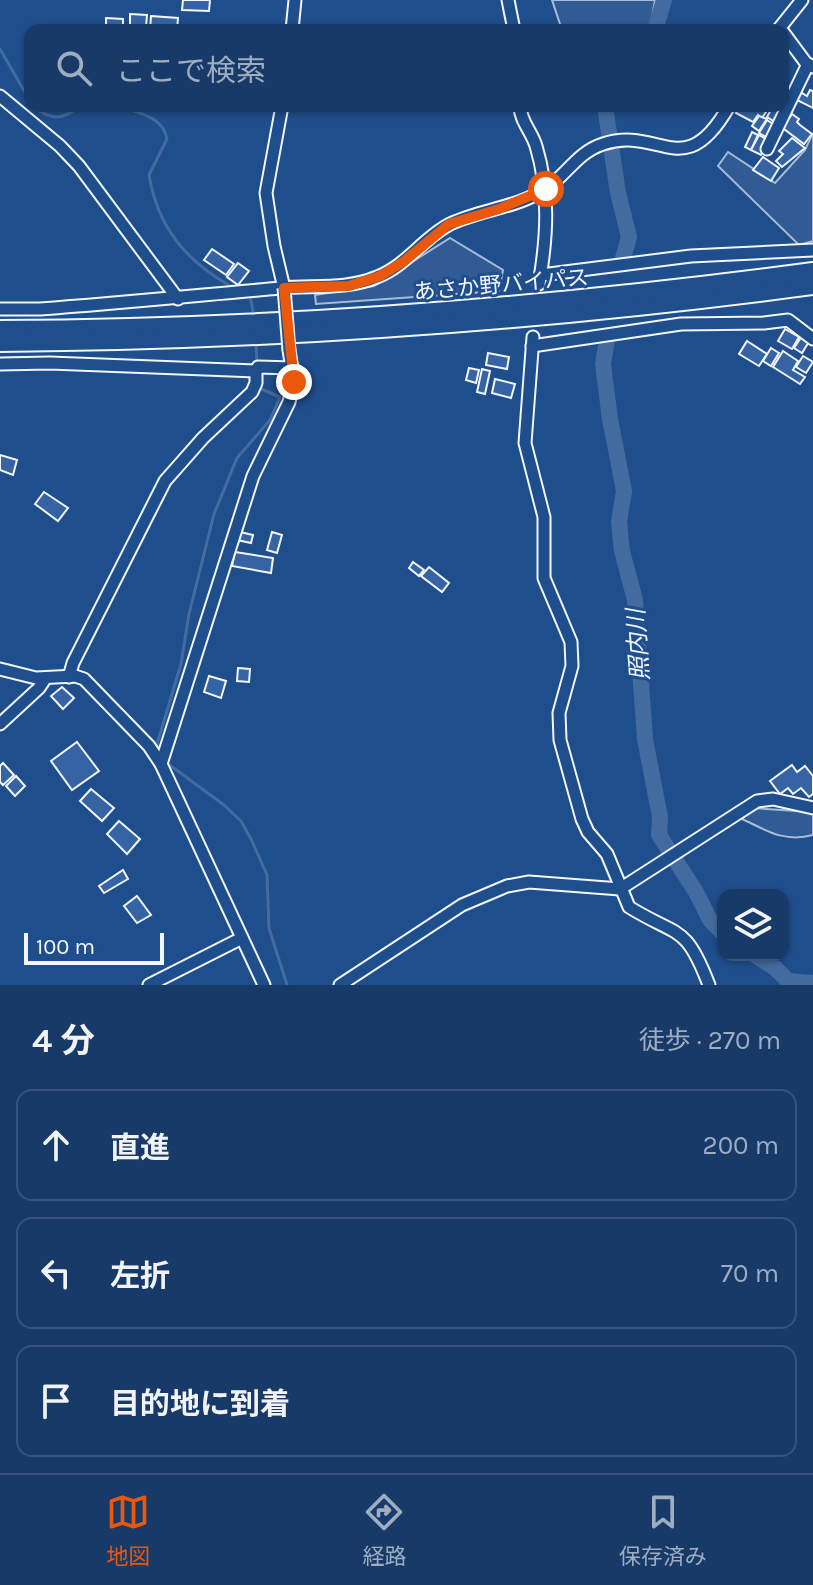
<!DOCTYPE html>
<html lang="ja">
<meta charset="utf-8">
<style>
body{margin:0;font-family:Karla,"Noto Sans JP",sans-serif;background:#244571;color:#f1f3f6}
.controls{position:absolute;right:24px;bottom:24px;display:grid;overflow:hidden;border-radius:16px;box-shadow:0 2px 6px #0004}
.controls button{width:72px;height:72px;display:grid;place-items:center;padding:0;border:0;border-bottom:2px solid #36547d;background:#173a69;color:#f1f3f6;font:40px sans-serif}
.scale{position:absolute;left:24px;bottom:20px;width:140px;box-sizing:border-box;padding-left:8px;border:4px solid #f2f6ff;border-top:0;font-size:22px;line-height:28px;white-space:nowrap;color:#f2f6ff;-webkit-text-stroke:6px #1f4e8c;paint-order:stroke}
.stop{position:absolute;width:24px;height:24px;margin:-18px;border:6px solid #ea580c;border-radius:50%;background:#fff}
.stop.end{background:#ea580c;border-color:#fff;box-shadow:0 2px 8px #0008}
.list{margin:0;padding:0;list-style:none}
h2{display:flex;justify-content:space-between;align-items:center;height:104px;margin:0;padding:0 32px;font-size:34px}
h2 small{font-size:26px;font-weight:400;color:#9eadc0}
.list li{display:grid;grid-template-columns:52px 1fr auto;gap:24px;align-items:center;box-sizing:border-box;height:112px;margin:0 16px 16px;padding:0 16px;border:2px solid #36547d;border-radius:16px}
.list b{display:block;font-size:30px;white-space:nowrap}
.list em{font-size:26px;font-style:normal;color:#9eadc0}
.icon{flex:none;width:44px;height:44px;fill:none;stroke:currentColor;stroke-width:2;stroke-linecap:round;stroke-linejoin:round}
.map{position:relative;flex:none;width:813px;height:985px;overflow:hidden}
.search{position:absolute;background:#173a69;box-shadow:0 2px 6px #0004;left:24px;right:24px;top:24px;height:88px;display:flex;align-items:center;gap:20px;box-sizing:border-box;padding:0 28px;border-radius:16px;color:#9eadc0;font-size:30px}
.sheet{height:488px;background:#173a69}
nav{display:flex;justify-content:space-around;align-items:center;box-sizing:border-box;height:112px;border-top:2px solid #36547d;background:#173a69;font-size:22px;color:#9eadc0}
nav a{display:grid;justify-items:center;gap:4px}
nav .on{color:#ea580c}
.map>svg:first-child{display:block}
.green{fill:#305b95;stroke:#a8bbd7;stroke-width:2}
.lines{fill:none;stroke-linecap:round;stroke-linejoin:round}
.stream{stroke:#446ba0;stroke-width:3}
.river{stroke:#446ba0;stroke-width:16}
.building{fill:#3563a3;stroke:#f2f6ff;stroke-width:2}
.minor-casing{stroke:#f2f6ff;stroke-width:15}
.highway-casing{stroke:#f2f6ff;stroke-width:20}
.minor{stroke:#1f4e8c;stroke-width:11}
.highway{stroke:#1f4e8c;stroke-width:16}
.minor-bridge-casing{stroke:#f2f6ff;stroke-width:15;stroke-linecap:butt}
.minor-bridge{stroke:#1f4e8c;stroke-width:11}
.route{stroke:#ea580c;stroke-width:10}
.labels{text-anchor:middle;stroke-width:6;stroke-linejoin:round;paint-order:stroke}
.street-label{font-size:22px;fill:#f2f6ff;stroke:#1f4e8c}
.water-label{font-size:24px;font-style:italic;fill:#f2f6ff;stroke:#1f4e8c}
</style>
<div class="map">
<svg width="813" height="985" viewBox="0 0 813 985">
<rect width="100%" height="100%" fill="#1f4e8c"/>
<g class="green">
<polygon points="552,0 655,0 650,30 562,30"/>
<polygon points="813,133 813,241 799,245 718,166 728,152 775,183 805,150"/>
<polygon points="450,238 503,270 499,291 316,304 315,295 374,286"/>
<path d="M751 808 813 812V835C784 843 766 830 742 819Z"/>
</g>
<g class="lines">
<g class="stream">
<polyline points="0,49 30,101"/>
<path d="M33 106C51 121 63 120 80 106"/>
<path d="M118 106C138 113 163 116 167 139L149 175C158 228 186 261 232 287"/>
<polyline points="250,295 254,318"/>
<polyline points="256,342 257,366"/>
<polyline points="161,752 157,744 181,664 189,614 214,514 237,458 270,420 280,397 259,388 259,385"/>
<polyline points="167,763 224,805 241,821 251,839 267,875 269,928 287,985"/>
</g>
<g class="river">
<polyline points="655,30 664,0"/>
<polyline points="605,106 618,193 629,237 623,258"/>
<polyline points="607,340 603,364 610,419 624,491 619,522 622,551 635,600 645,739 660,817 659,835 696,892 710,920 723,933"/>
<polyline points="755,955 775,968 788,981 813,983"/>
</g>
</g>
<g class="building">
<polygon points="183,0 210,0 209,11 182,10"/>
<polygon points="130,14 147,15 146,28 130,27"/>
<polygon points="151,16 178,18 177,30 150,30"/>
<polygon points="106,18 123,19 123,30 106,30"/>
<polygon points="797,90 807,96 810,90 813,91 813,108 793,98"/>
<polygon points="740,106 755,107 770,106 762,118 758,115 753,122 736,113"/>
<polygon points="773,106 782,110 775,122 767,117"/>
<polygon points="792,114 799,119 797,122 800,125 812,134 804,144 780,126 788,115 790,117"/>
<polygon points="759,116 767,119 759,131 752,126"/>
<polygon points="767,120 773,124 766,137 759,133"/>
<polygon points="752,132 758,135 751,150 745,147"/>
<polygon points="759,135 768,140 761,155 751,150"/>
<polygon points="792,138 805,148 782,167 776,161 783,154 779,151"/>
<polygon points="763,157 779,168 771,181 753,170"/>
<polygon points="212,249 234,264 226,275 204,260"/>
<polygon points="238,263 249,271 238,285 227,277"/>
<polygon points="785,329 799,337 792,349 778,341"/>
<polygon points="802,336 810,340 802,353 794,348"/>
<polygon points="747,341 767,354 759,366 739,354"/>
<polygon points="771,348 779,353 771,366 763,361"/>
<polygon points="783,351 798,361 793,370 805,377 800,384 773,367"/>
<polygon points="488,353 509,357 507,369 486,365"/>
<polygon points="803,356 813,362 806,373 796,367"/>
<polygon points="469,368 479,370 476,383 466,380"/>
<polygon points="482,369 490,371 485,394 477,392"/>
<polygon points="495,379 515,384 511,398 492,393"/>
<polygon points="0,455 17,460 13,475 0,470"/>
<polygon points="44,492 68,508 58,521 35,504"/>
<polygon points="240,532 253,535 251,543 237,540"/>
<polygon points="272,532 282,535 277,553 267,550"/>
<polygon points="235,552 273,558 271,573 232,566"/>
<polygon points="413,562 424,570 419,576 409,568"/>
<polygon points="429,567 449,583 442,592 421,576"/>
<polygon points="238,668 250,669 249,682 237,681"/>
<polygon points="209,676 226,681 221,698 204,692"/>
<polygon points="62,687 74,698 63,709 51,696"/>
<polygon points="77,742 99,771 72,790 51,761"/>
<polygon points="3,763 14,775 3,785 0,782 0,766"/>
<polygon points="792,765 797,772 805,766 813,776 813,794 809,797 801,788 793,794 788,788 780,794 770,781"/>
<polygon points="16,776 25,786 15,796 6,786"/>
<polygon points="91,789 114,808 102,821 80,801"/>
<polygon points="119,821 140,839 127,854 107,834"/>
<polygon points="123,870 128,879 104,893 99,886"/>
<polygon points="137,896 151,915 137,923 124,906"/>
</g>
<g class="lines">
<g class="minor-casing">
<g id="minor">
<polyline points="508,0 514,30"/>
<polyline points="292,30 295,0"/>
<polyline points="778,30 802,0"/>
<polyline points="783,32 806,63 813,67"/>
<polyline points="0,96 60,146 79,166 178,299"/>
<polyline points="282,106 266,193 274,246 284,288"/>
<path d="M520 106C520 121 532 132 536 146 550 192 547 238 539 284"/>
<polyline points="767,149 808,64"/>
<polyline points="541,275 691,256 813,250"/>
<path d="M0 309H40C120 303 201 295 281 288 314 285 346 290 377 277 406 266 423 238 450 224 481 209 518 208 547 188 567 174 578 152 603 144 660 125 684 185 729 106"/>
<path d="M533 337 525 443 544 517V578L571 642 572 666 559 713 560 740 582 819 588 832 607 854 629 907C679 938 685 923 709 985"/>
<polyline points="532,346 681,324 764,323 788,320 813,339"/>
<polyline points="0,364 50,363 256,371 258,367 293,368"/>
<polyline points="0,669 36,678 75,676 84,679 149,746 161,764 264,985"/>
<polyline points="69,677 73,663 165,481 203,438 252,392 256,383 256,371"/>
<polyline points="0,724 39,688 45,679"/>
<polyline points="161,764 253,476 289,402 294,382 289,350"/>
<polyline points="149,985 242,938"/>
<polyline points="340,985 462,905 507,886 529,882 620,889 757,801 773,799 813,808"/>
</g>
</g>
<g class="highway-casing">
<g id="highway">
<path d="M0 329C272 328 543 307 813 271"/>
<path d="M0 343C272 341 543 322 813 286"/>
</g>
</g>
<use href="#minor" class="minor"/>
<use href="#highway" class="highway"/>
<g class="minor-bridge-casing">
<polyline id="minor-bridge" points="284,288 289,350"/>
</g>
<use href="#minor-bridge" class="minor-bridge"/>
</g>
<g class="lines">
<polyline class="route" points="294,382 284,288 349,286 380,276 403,262 449,224 499,209 546,189"/>
</g>
<g class="labels">
<g class="street-label">
<text transform="translate(501 284) rotate(-5)" y="8">あさか野バイパス</text>
</g>
<g class="water-label">
<text transform="translate(638 645) rotate(-94)" y="8">照内川</text>
</g>
</g>
</svg>
<div class="controls">
<button><svg class="icon" aria-label="layers" viewBox="0 0 24 24"><path d="M12 4l9 5-9 5-9-5zM3 14l9 5 9-5"/></svg></button>
</div>
<div class="scale">100 m</div>
<div class="stop" style="left:546px;top:189px"></div>
<div class="stop end" style="left:294px;top:382px"></div>
<div class="search"><svg class="icon" aria-label="search" viewBox="0 0 24 24"><circle cx="10" cy="10" r="6"/><path d="M15 15l6 6"/></svg>ここで検索</div>
</div>
<section class="sheet">
<h2>4 分<small>徒歩 · 270 m</small></h2>
<ul class="list">
<li><svg class="icon" aria-label="ahead" viewBox="0 0 24 24"><path d="M12 20V5M6 11l6-6 6 6"/></svg><div><b>直進</b></div><em>200 m</em></li>
<li><svg class="icon" aria-label="left" viewBox="0 0 24 24"><path d="M17 20v-9H6M10 6l-5 5 5 5"/></svg><div><b>左折</b></div><em>70 m</em></li>
<li><svg class="icon" aria-label="arrive" viewBox="0 0 24 24"><path d="M6 21V4h12l-3 4 3 4H6"/></svg><div><b>目的地に到着</b></div></li>
</ul>
</section>
<nav>
<a class="on"><svg class="icon" aria-label="map" viewBox="0 0 24 24"><path d="M3 6l6-2 6 2 6-2v14l-6 2-6-2-6 2zM9 4v14M15 6v14"/></svg>地図</a>
<a><svg class="icon" aria-label="directions" viewBox="0 0 24 24"><path d="M12 3l9 9-9 9-9-9zM9 14v-3h6M13 9l2 2-2 2"/></svg>経路</a>
<a><svg class="icon" aria-label="saved" viewBox="0 0 24 24"><path d="M7 4h10v16l-5-4-5 4z"/></svg>保存済み</a>
</nav>
